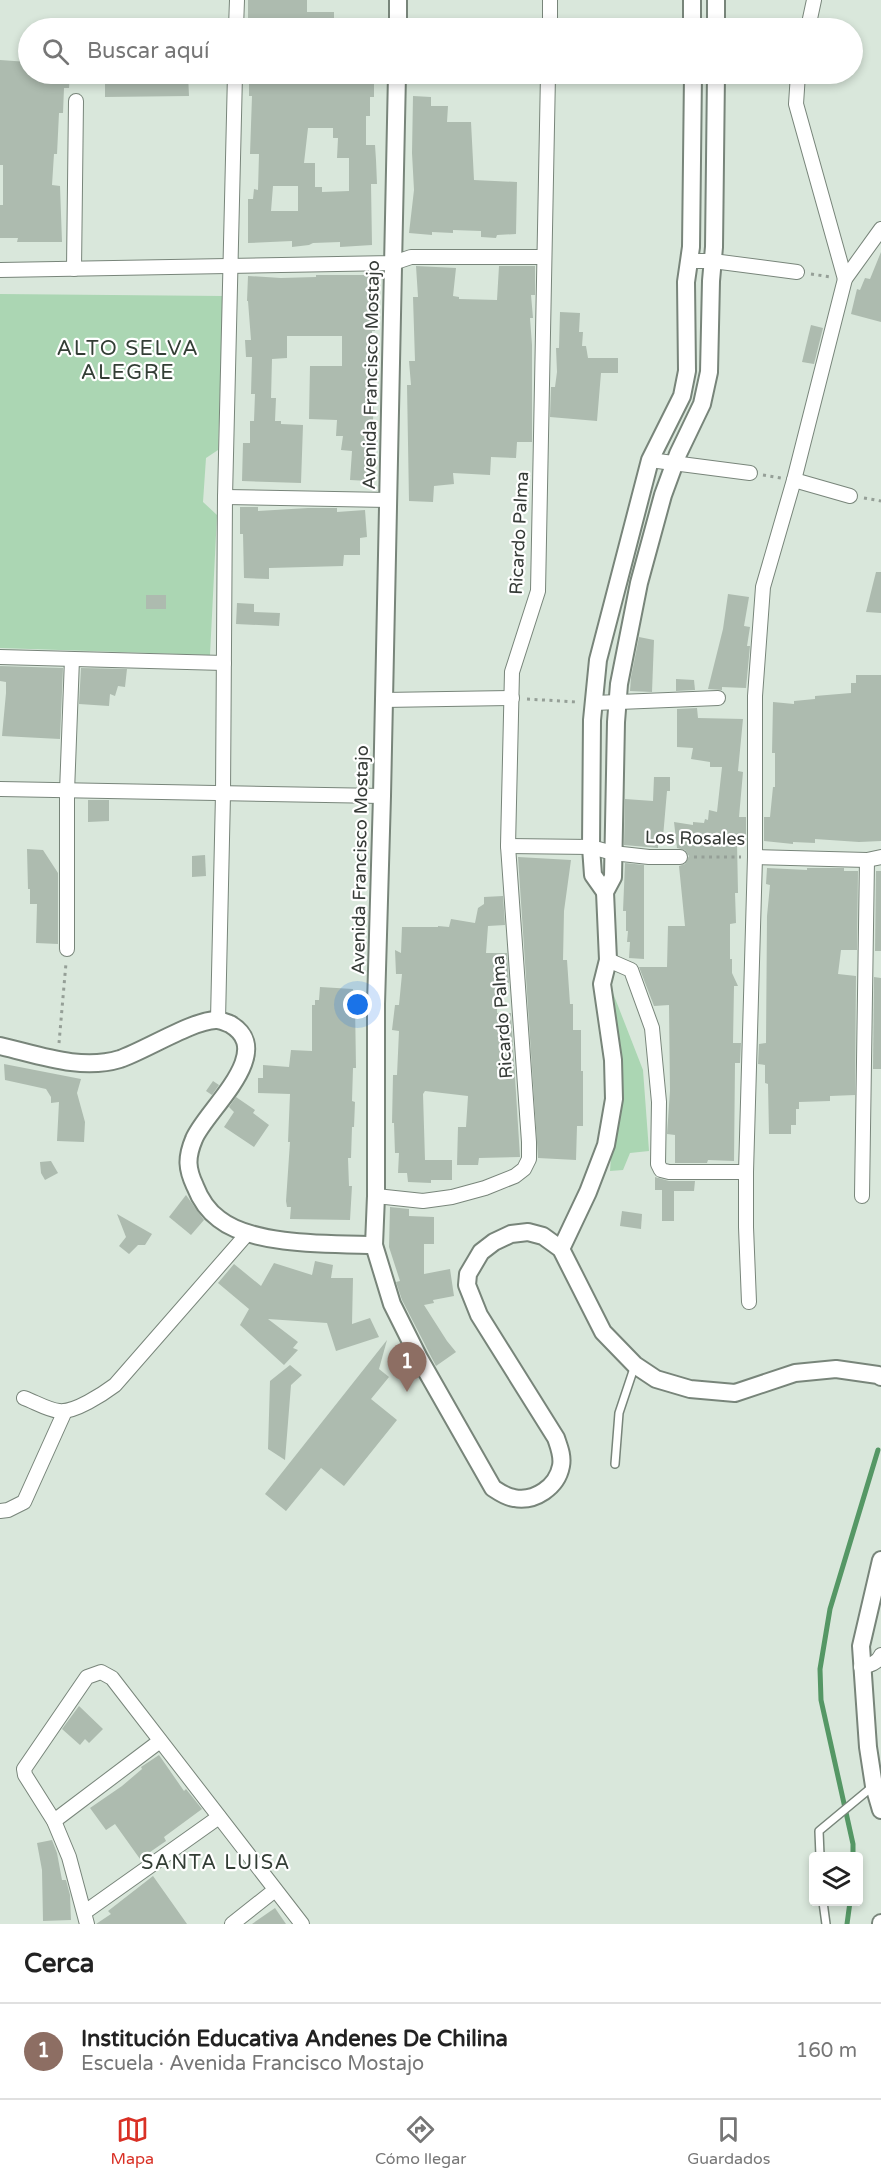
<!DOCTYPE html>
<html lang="es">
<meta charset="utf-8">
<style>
body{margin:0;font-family:"Varela Round",sans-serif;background:#f2f2f2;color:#222}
.controls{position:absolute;right:18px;bottom:18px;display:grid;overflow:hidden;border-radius:6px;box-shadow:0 3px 9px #0003}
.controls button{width:54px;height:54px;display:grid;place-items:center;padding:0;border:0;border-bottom:2px solid #e0e0e0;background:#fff;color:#222;font:30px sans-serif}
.you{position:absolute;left:358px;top:1005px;width:21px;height:21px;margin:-15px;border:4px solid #fff;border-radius:50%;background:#1a73e8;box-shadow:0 0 0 9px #1a73e833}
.badge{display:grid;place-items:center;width:39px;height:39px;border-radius:50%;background:#d93025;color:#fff;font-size:20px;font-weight:700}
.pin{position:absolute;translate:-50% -50px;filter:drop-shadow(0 2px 3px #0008)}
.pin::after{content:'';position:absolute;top:32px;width:21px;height:18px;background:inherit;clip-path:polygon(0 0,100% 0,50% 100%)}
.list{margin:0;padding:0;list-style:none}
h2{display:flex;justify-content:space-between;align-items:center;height:78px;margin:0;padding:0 24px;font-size:26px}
h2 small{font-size:20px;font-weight:400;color:#767676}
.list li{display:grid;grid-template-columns:39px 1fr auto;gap:18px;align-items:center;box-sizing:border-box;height:96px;padding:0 24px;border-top:2px solid #e0e0e0}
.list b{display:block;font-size:22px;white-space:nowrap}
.list p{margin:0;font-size:20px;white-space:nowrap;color:#767676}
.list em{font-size:20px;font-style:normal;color:#767676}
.icon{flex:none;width:33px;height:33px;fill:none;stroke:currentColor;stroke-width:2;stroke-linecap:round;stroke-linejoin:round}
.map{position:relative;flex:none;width:881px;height:1924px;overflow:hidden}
.search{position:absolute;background:#fff;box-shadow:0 3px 9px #0003;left:18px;right:18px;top:18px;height:66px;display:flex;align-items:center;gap:15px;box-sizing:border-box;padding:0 21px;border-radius:33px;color:#767676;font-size:22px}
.sheet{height:174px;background:#fff}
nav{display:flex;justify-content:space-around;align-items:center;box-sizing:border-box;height:84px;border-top:2px solid #e0e0e0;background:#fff;font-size:16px;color:#767676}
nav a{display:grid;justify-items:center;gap:3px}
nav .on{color:#d93025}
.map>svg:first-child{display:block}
.green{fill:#abd6b3}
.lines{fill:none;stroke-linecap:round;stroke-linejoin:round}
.stream{stroke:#559765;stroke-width:5}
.building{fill:#adbbaf;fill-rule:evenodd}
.service-casing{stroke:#78857a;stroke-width:10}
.minor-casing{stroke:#78857a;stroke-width:16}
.tertiary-casing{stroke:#78857a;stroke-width:20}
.path{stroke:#959f97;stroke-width:3;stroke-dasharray:3 4.5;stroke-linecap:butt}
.service{stroke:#fff;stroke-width:7}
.minor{stroke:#fff;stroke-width:14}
.tertiary{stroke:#fff;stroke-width:16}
.labels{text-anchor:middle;stroke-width:4.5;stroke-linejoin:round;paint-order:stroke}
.street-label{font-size:18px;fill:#363b37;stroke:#fff}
.neighbourhood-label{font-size:20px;letter-spacing:1.5px;fill:#333e35;stroke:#fff}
.quarter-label{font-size:21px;letter-spacing:1.5px;fill:#333e35;stroke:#fff}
</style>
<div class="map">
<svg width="881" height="1924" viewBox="0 0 881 1924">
<rect width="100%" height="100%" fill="#d9e7db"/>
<g class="green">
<polygon points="0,294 223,296 218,450 206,458 203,502 217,515 210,655 0,648"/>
<polygon points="613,993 643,1070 649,1151 630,1153 623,1170 610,1171 615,1102 610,994"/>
</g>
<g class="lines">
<g class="stream">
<polyline points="853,1856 853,1844 821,1700 820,1669 830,1609 878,1450"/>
<polyline points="847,1924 850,1902"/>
</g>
</g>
<g class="building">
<polygon points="248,0 307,0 307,12 334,12 334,26 248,28"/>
<polygon points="0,60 28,62 28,74 70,74 69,88 64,88 63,113 59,113 57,154 54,154 52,185 60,186 62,242 17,242 18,238 0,238 0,205 3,205 3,165 0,165"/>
<polygon points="105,74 188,74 189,96 105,97"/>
<path d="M341 74H374V97H370V116H366V145H375L376 160 377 184H371L372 245 340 247V242L313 243 309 245 292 247V241L248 243V199H253L254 189 258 190 259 154H250L252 96H249V83H252V76H269V80H309V75ZM308 128H333V138H338L337 158H349V191L322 192V187H315V163H304ZM273 186H298V211H271Z"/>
<polygon points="413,96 431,97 431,106 448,106 447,122 471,122 474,180 517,182 516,234 497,235 496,238 481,237 481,231 453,230 453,233 432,232 432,235 409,233 414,190 412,153"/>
<polygon points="881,252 881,322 851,314 857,289 860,290 865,278 870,279"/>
<polygon points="416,266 456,268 453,296 459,297 459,299 497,300 499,266 535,266 535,295 531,295 533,318 530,318 532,345 532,442 517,442 516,458 491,457 490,475 453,473 454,484 434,486 433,502 409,501 407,385 411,385 409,361 415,361 413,297 418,297"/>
<polygon points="316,275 379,275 375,331 372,331 372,364 369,364 369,392 374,392 373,421 370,421 369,481 350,480 352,451 341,450 343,436 336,436 337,420 309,419 310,366 342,366 342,336 287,336 287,358 272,359 271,398 276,398 275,421 281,421 281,424 303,425 301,483 242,481 243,443 250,443 250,421 254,421 255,394 251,394 252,357 246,357 245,340 251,340 248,301 247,301 248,276 281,278 316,277"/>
<polygon points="560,312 580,313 579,332 583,332 582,346 586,346 588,358 618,358 618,373 601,373 597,421 550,417 551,387 555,387 557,372 556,348 559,348"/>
<polygon points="811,325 823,328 814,364 802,362"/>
<polygon points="240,507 258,507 258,511 308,508 337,508 337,512 365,510 367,537 360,538 360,555 344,555 343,566 269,568 269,579 244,578 243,534 240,534"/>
<polygon points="876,572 881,572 881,613 866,612"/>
<polygon points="728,594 749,597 744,626 750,627 747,646 750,646 746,688 722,687 722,690 708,689 723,629"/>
<rect x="146" y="595" width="20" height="14"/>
<polygon points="237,603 254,604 254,612 280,613 279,626 236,624"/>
<polygon points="639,637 654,640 652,692 630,691 631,677"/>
<polygon points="0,666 63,668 60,739 2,736 6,693 6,682 0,681"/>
<polygon points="81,668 127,669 125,687 118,686 115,696 110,694 109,706 79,704"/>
<polygon points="856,675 881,675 881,841 859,842 815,839 815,843 793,842 793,844 764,841 764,817 770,817 773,787 775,787 775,753 772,753 773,702 794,704 794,701 815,699 815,696 851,693 851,683 856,683"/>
<polygon points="676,679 694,680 695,690 676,691"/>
<polygon points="697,708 698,718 743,719 738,771 743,772 739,817 746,817 746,842 737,842 738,893 735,893 736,923 730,924 730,959 732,959 732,973 738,986 734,986 733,1043 741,1043 740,1063 735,1063 734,1161 708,1160 707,1163 675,1163 675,1135 667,1134 670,1091 669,1005 654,1006 639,967 667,967 668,926 685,926 679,866 685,864 689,856 685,850 677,848 674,822 693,825 693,822 704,823 705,819 708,820 709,810 717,812 722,767 710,767 710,762 691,759 693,748 677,747 677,709"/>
<polygon points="654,777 670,777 670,791 667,791 663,837 658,837 658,848 624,845 625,799 653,801"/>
<polygon points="88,800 109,800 109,821 88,822"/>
<polygon points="27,849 43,850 58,873 58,944 36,943 37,904 30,904 30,889 28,889"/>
<polygon points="205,855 206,876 192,877 192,856"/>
<polygon points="518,857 571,860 564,911 563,960 567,960 570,1004 573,1004 573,1030 581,1030 581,1071 583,1071 583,1126 577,1126 576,1160 538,1158"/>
<polygon points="625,863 644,865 644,959 629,958 630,942 627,942 628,931 626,931 626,911 623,911"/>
<polygon points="767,868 807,870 807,868 844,868 844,871 858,871 857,950 841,950 838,974 856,976 855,1095 830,1096 830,1101 799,1102 799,1109 796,1109 796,1125 791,1125 791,1134 769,1134 768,1084 765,1083 765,1065 758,1064 759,1044 766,1043 767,916 770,885 766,884"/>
<polygon points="876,871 881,871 881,951 875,951"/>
<polygon points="503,896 505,925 488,926 486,953 507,953 509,983 497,983 497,1013 511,1013 520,1157 479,1158 478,1165 457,1165 458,1127 466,1127 468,1096 425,1091 423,1094 425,1160 452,1160 452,1180 431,1180 431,1183 408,1182 407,1173 398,1173 399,1153 395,1153 394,1123 392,1123 393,1075 397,1075 399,1031 392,1030 395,1005 399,1005 402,974 396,974 395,950 401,953 402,927 438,927 438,926 449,927 451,919 475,923 478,908 484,904 484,897"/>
<polygon points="874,977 881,978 881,1069 873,1069"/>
<polygon points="320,987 353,989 352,1003 355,1003 356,1068 353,1068 352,1101 355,1102 354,1127 352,1127 351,1158 348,1158 349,1186 352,1186 350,1220 290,1219 291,1207 287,1207 286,1201 290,1142 288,1142 290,1094 258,1093 258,1078 263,1078 263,1065 289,1067 291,1050 312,1051 312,1005 315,1005 315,1000 319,1000"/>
<polygon points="4,1064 81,1079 77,1093 85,1122 84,1142 57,1141 59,1102 51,1103 51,1097 46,1089 5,1080"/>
<polygon points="213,1081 219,1085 212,1095 206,1091"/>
<polygon points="236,1097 255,1110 253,1113 269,1125 254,1147 224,1127 234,1112 229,1107"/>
<polygon points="51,1161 58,1173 45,1180 41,1173 40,1162"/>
<polygon points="655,1177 669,1181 695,1181 694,1191 674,1191 674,1221 662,1221 662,1190 655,1190"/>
<polygon points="186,1195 204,1220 191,1235 169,1217"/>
<polygon points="390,1207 409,1209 409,1216 434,1217 434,1244 424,1244 424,1274 450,1269 454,1296 433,1300 434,1303 424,1305 447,1341 456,1352 436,1366 402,1300 396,1282 400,1281 389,1247"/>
<polygon points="622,1211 642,1214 641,1229 620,1226"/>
<polygon points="117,1214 152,1234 145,1245 138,1245 129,1254 119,1246 126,1237"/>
<polygon points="315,1261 333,1265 331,1278 353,1278 352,1324 370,1318 379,1337 336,1351 327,1323 268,1319 298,1342 293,1348 298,1350 284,1365 240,1325 249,1309 218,1283 234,1264 261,1286 274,1263 312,1275"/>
<polygon points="387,1340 379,1369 389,1377 371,1399 397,1420 344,1486 321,1468 286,1511 265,1494"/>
<polygon points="290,1365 302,1375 291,1385 285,1460 268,1449 270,1381"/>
<polygon points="79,1706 103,1729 89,1743 85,1739 80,1745 62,1729"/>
<polygon points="159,1755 184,1791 186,1789 202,1809 164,1837 166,1841 140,1859 115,1824 106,1830 90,1808 122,1786 142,1769 141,1767"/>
<polygon points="52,1840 57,1853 62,1880 66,1880 70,1895 71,1920 43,1921 42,1870 37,1843"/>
<polygon points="153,1876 187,1924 96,1924 111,1914 108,1911"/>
<polygon points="275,1908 286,1924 252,1924"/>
</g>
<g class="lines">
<g class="service-casing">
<g id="service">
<polyline points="615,1464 619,1413 635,1365"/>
<polyline points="820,1856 819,1831 872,1787"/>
<polyline points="823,1902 826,1924"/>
</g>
</g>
<g class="minor-casing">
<g id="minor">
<polyline points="236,28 237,0"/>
<polyline points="550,28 550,0"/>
<polyline points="808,28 814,0"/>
<polyline points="798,74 796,104 845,279"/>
<polyline points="690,261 713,261 797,272"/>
<polyline points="74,269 76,101"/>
<polyline points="0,270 393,263 411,257 544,257"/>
<polyline points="650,460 750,473"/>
<polyline points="794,480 850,496"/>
<polyline points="225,497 388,500"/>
<polyline points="0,657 224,663"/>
<polyline points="383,700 512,698"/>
<polyline points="594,703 718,698"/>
<polyline points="0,789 382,796"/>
<polyline points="508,846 591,847 613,853 649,857 680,857"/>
<polyline points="755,857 867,860 881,857"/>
<polyline points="67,949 67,792 72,659"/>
<polyline points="608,960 631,970 652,1028 659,1102 658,1164 661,1170 669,1172 746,1172"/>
<polyline points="218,1020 223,794 225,497 235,74"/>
<polyline points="376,1196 423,1201 452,1197 485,1188 515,1176 524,1169 529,1159 529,1142 508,846 512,672 538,591 548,74"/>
<polyline points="862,1196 867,860"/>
<polyline points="749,1302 746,1227 746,1172 755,857 755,696 763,587 794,480 845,279 881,229"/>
<path d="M24 1398C35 1402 48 1410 59 1411 74 1413 103 1394 115 1385L247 1234"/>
<polyline points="0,1511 8,1510 24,1502 65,1411"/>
<path d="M861 1667C870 1665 878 1663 881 1655"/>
<polyline points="54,1821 160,1741"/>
<polyline points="85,1912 219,1817"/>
<polyline points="87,1924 69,1857 54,1821 25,1775 24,1769 87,1677 101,1672 112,1678 302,1924"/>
<polyline points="232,1924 275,1890"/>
</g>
</g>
<g class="tertiary-casing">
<g id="tertiary">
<polyline points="692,0 692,28"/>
<polyline points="716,0 716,28"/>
<polyline points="398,28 398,0"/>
<path d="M397 74 382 796 376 1004V1196L374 1245 392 1304 419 1358 493 1488C499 1492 506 1497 514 1498 535 1502 557 1487 561 1466 563 1456 559 1447 556 1438L479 1315 467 1285 468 1274 481 1252 494 1242 511 1234 528 1232 543 1236 561 1249 603 1332 635 1365 656 1379 690 1389 735 1393 795 1373 836 1369 878 1375 881 1377"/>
<polyline points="605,892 593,875 591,847 592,720 598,660 650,460 682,396 687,371 686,282 691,247 693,74"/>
<path d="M0 1046C39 1055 81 1071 120 1059 144 1051 195 1019 217 1020 220 1020 227 1023 230 1024 278 1052 205 1111 194 1139 186 1158 187 1169 195 1186 200 1199 208 1211 219 1219 253 1246 331 1244 374 1245"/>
<polyline points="561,1249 588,1192 606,1145 614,1099 613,1060 602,984 608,960 605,892 613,877 616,722 619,684 639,583 663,495 678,454 702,404 709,372 711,281 714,247 716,74"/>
<polyline points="881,1560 861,1646 868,1747 874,1786 881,1810"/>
<polyline points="881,1924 881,1923"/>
</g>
</g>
<g class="path">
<polyline points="811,274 831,277"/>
<polyline points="763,475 781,478"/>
<polyline points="864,498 881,501"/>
<polyline points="527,699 577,702"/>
<polyline points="694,857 741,857"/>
<polyline points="59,1043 66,963"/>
</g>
<use href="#service" class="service"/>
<use href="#minor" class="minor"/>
<use href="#tertiary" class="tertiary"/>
</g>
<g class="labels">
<g class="street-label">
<text transform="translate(371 375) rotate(-89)" y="6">Avenida Francisco Mostajo</text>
<text transform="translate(519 533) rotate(-87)" y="6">Ricardo Palma</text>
<text transform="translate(695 838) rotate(1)" y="6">Los Rosales</text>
<text transform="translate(360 860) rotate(-89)" y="6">Avenida Francisco Mostajo</text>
<text transform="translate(502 1017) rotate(-94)" y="6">Ricardo Palma</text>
</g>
<g class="neighbourhood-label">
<text x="216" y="1869">SANTA LUISA</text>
</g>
<g class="quarter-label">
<text x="128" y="355">ALTO SELVA<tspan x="128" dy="24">ALEGRE</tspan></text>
</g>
</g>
</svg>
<div class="controls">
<button><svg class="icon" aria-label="layers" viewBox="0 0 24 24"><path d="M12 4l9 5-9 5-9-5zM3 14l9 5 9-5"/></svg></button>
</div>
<div class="you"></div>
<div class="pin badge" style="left:407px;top:1392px;background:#8d6e63">1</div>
<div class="search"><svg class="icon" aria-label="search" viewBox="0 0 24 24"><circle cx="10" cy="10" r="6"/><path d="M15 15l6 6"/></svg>Buscar aquí</div>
</div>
<section class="sheet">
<h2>Cerca<small></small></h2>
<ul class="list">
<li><span class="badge" style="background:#8d6e63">1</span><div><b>Institución Educativa Andenes De Chilina</b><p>Escuela · Avenida Francisco Mostajo</p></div><em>160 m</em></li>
</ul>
</section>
<nav>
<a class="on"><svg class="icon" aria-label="map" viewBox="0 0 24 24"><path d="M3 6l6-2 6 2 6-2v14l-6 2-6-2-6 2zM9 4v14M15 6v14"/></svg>Mapa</a>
<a><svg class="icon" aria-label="directions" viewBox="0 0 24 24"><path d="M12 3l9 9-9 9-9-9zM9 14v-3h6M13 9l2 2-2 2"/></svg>Cómo llegar</a>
<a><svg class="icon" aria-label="saved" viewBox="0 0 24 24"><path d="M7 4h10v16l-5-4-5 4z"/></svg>Guardados</a>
</nav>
